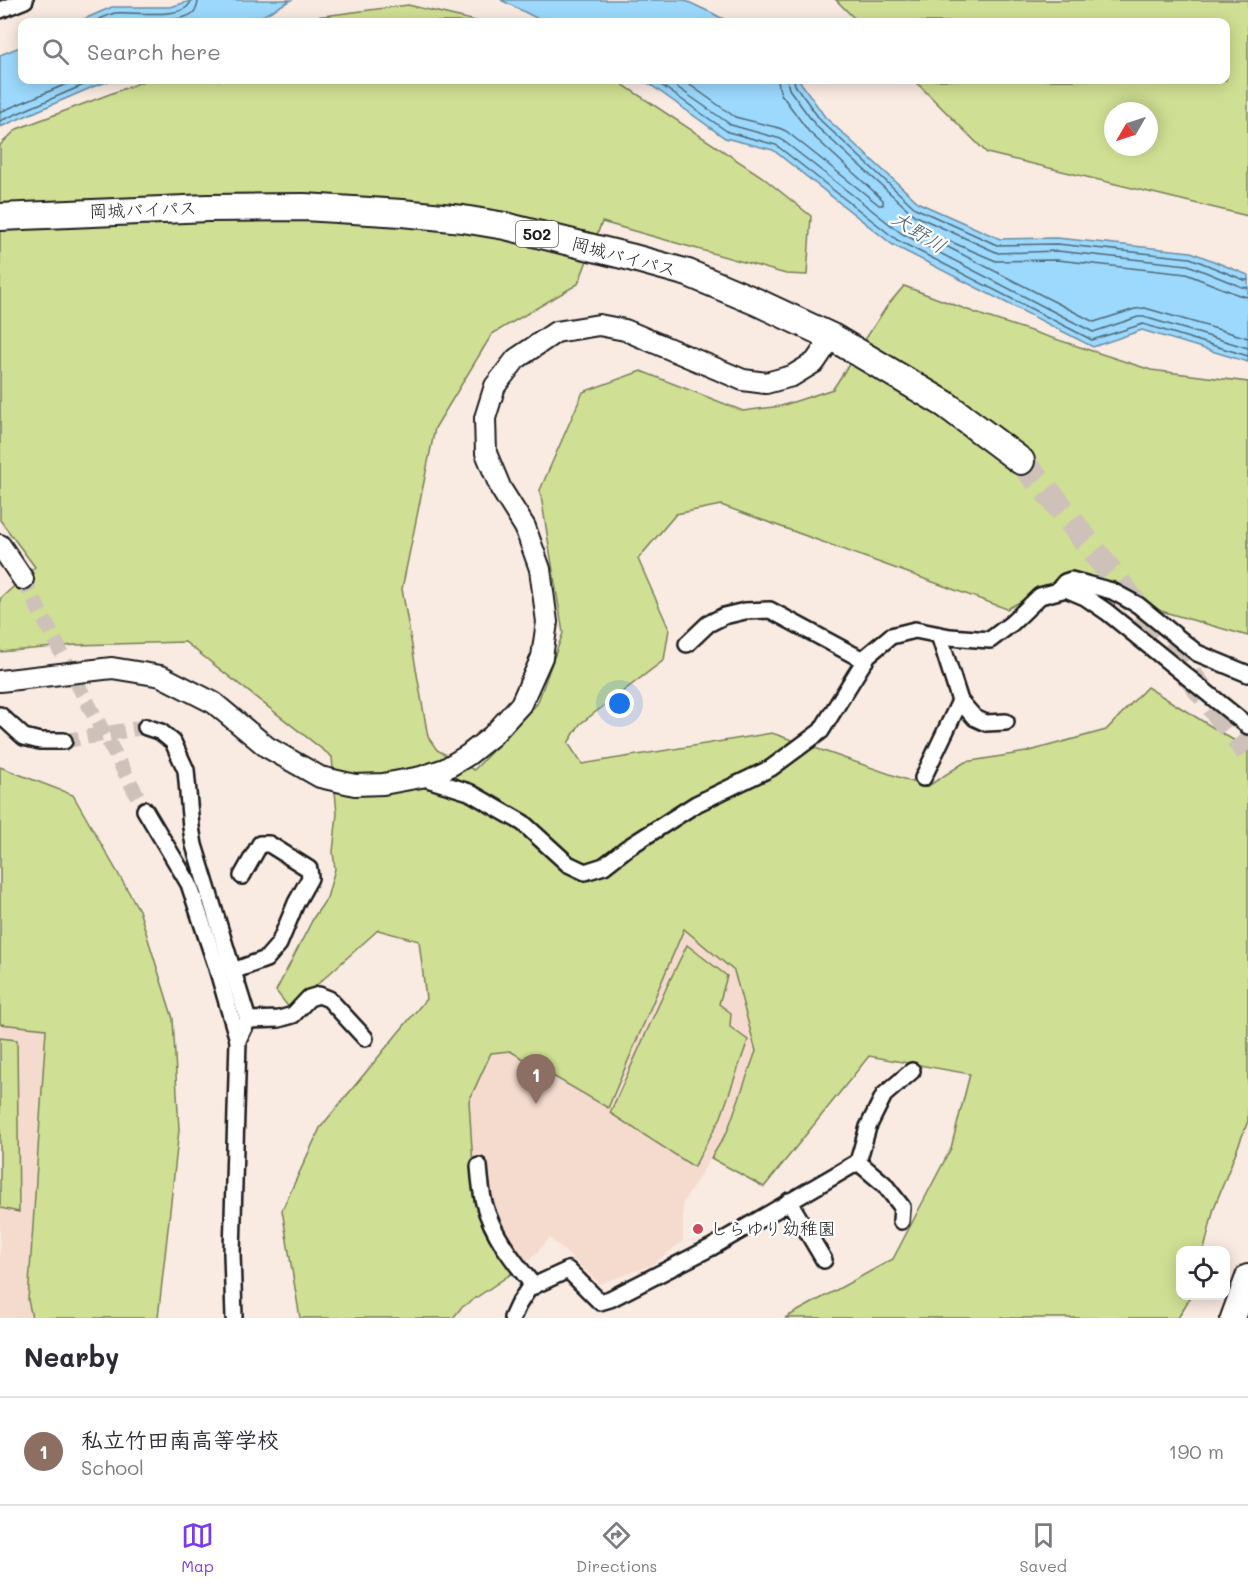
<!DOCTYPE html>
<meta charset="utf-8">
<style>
body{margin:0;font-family:Mali,"Klee One",sans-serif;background:#f2f2f3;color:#2b2b33}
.controls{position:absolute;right:18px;bottom:18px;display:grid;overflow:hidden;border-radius:12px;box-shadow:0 3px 15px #0003}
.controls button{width:54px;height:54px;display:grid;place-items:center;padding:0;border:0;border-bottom:2px solid #e1e1e2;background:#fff;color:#2b2b33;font:30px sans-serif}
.compass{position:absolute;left:1104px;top:102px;width:54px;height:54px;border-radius:50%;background:#fff;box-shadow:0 3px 15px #0003;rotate:231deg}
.you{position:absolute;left:620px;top:704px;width:21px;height:21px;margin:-15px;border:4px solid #fff;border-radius:50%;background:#1a73e8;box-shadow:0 0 0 9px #1a73e833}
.badge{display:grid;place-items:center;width:39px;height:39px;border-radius:50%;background:#7c3aed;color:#fff;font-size:20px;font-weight:700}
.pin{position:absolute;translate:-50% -50px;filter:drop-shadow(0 2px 3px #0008)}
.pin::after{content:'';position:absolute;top:32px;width:21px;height:18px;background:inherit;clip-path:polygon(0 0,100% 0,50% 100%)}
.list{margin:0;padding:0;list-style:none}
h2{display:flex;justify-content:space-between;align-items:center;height:78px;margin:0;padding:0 24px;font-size:26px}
h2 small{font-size:20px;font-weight:400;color:#7c7c81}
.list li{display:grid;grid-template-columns:39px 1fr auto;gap:18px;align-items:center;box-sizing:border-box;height:108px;padding:0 24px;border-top:2px solid #e1e1e2}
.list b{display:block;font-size:22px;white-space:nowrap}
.list p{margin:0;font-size:20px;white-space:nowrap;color:#7c7c81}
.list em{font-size:20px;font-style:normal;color:#7c7c81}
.icon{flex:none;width:33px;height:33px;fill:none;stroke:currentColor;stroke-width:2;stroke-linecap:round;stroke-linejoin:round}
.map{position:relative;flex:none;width:1248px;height:1318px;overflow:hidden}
.search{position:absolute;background:#fff;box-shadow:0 3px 15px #0003;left:18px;right:18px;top:18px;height:66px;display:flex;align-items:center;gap:15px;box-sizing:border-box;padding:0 21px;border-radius:12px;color:#7c7c81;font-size:22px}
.sheet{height:186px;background:#fff}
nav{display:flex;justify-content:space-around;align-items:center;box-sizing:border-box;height:84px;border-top:2px solid #e1e1e2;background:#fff;font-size:16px;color:#7c7c81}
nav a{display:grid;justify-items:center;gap:3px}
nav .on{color:#7c3aed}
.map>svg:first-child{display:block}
.built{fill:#f5dbce}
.green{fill:#cfdf93;stroke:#767e58;stroke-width:1.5;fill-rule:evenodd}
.water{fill:#9cd9fd;stroke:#698da3;stroke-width:1.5}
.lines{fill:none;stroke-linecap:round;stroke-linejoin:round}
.shore{stroke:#4f6876;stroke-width:1.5}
.minor-tunnel{stroke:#cdc1ba;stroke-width:15;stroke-dasharray:15 8;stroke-linecap:butt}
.trunk-tunnel{stroke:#cdc1ba;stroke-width:26;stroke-dasharray:26 13;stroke-linecap:butt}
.minor-casing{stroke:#1c1c1c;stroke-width:20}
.tertiary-casing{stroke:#1c1c1c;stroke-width:24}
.primary-casing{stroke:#1c1c1c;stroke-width:28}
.trunk-casing{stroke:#1c1c1c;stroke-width:30}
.minor{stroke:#fff;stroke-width:15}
.tertiary{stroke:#fff;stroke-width:20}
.primary{stroke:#fff;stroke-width:24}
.trunk{stroke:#fff;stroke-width:26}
.poi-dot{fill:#d1495b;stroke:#fff;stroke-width:2}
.labels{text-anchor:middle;stroke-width:4.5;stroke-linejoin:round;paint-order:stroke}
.shield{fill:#fff;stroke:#606060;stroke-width:1.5}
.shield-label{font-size:16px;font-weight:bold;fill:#1c1c1c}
.street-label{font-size:18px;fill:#1c1c1c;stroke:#fff}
.poi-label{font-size:18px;fill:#1c1c1c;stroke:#fff;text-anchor:start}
.water-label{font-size:20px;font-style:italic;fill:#495e6b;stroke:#fff}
</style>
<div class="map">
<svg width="1248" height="1318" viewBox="0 0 1248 1318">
<rect width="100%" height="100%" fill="#f9eae2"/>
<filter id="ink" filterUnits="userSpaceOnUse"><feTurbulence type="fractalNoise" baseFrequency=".0167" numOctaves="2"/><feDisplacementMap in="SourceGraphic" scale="12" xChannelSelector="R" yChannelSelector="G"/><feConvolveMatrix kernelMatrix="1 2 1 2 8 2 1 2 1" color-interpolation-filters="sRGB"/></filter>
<g filter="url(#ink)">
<g class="built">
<polygon points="684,929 734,971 756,1051 727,1132 683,1203 683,1241 652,1265 600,1284 550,1238 527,1263 491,1212 473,1165 469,1101 491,1053 510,1051 608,1107"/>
<polygon points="0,1024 46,1028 28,1300 32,1318 0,1318"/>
</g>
<g class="green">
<path d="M836 0H1248V216L987 153 914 80H1226V22H858ZM1113 111H1149V147H1113Z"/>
<polygon points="408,5 480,22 296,22 308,18"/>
<polygon points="147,80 616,80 761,176 811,216 807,275 786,274 602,222 578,284 492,334 435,428 402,589 428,737 437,750 474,770 537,704 563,633 540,490 583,392 641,371 743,411 781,406 833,389 887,306 904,286 984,316 1151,370 1248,382 1248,636 1161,611 1072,573 1007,609 721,505 676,514 638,559 669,629 664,660 580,724 568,743 582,764 772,733 927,787 965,762 1026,752 1106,730 1147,687 1248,749 1248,1121 1214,1208 1204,1250 1180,1250 1180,1296 1191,1296 1178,1318 785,1318 893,1259 951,1148 970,1074 869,1056 764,1187 711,1158 727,1132 756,1051 734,971 684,929 608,1108 510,1051 491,1053 469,1101 473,1165 491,1212 527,1263 461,1308 453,1318 300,1318 282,1210 320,1128 426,999 419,941 378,930 290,1009 276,991 314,917 327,898 335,869 333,852 337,814 332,757 185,642 76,645 0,652 0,599 35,567 0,520 0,145 17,129"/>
<polygon points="0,767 73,795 139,910 173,1019 179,1130 158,1318 32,1318 28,1300 46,1029 0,1024"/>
<polygon points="687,945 727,976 719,1004 731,1013 730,1027 748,1040 721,1117 694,1167 610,1113 669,982"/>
<polygon points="0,1038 17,1040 19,1212 0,1208"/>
</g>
<g class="water">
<polygon points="194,0 291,0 252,22 77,22 112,7 170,7"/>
<polygon points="501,0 684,0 712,13 729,22 544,22"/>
<polygon points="22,46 22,80 113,80 95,86 0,127 0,55"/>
<polygon points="644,80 799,80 825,117 919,203 1000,239 1057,238 1191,252 1248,275 1248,362 1142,330 1093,347 893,245 773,150 725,138"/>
</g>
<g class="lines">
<g class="shore">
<path d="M92 22C99 20 107 15 115 13 131 11 188 21 191 0"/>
<path d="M111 22 116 21C134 21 179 24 193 13 197 9 198 5 198 0"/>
<polyline points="654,80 728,132 776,145 897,240 1092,340 1143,324 1248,356"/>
<polyline points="667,80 731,125 781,139 901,233 1093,332 1138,317 1144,317 1248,348"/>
<polyline points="683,80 735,117 779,128 786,131 879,205 883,205 883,200 809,132 781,94 779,87 778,80"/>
<polyline points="787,80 789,89 816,126 914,215 998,253 1057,251 1188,265 1242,287 1248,288"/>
<polyline points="794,80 795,85 821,121 915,208 997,245 1057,244 1190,258 1244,280 1248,280"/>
<polyline points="0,112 76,80"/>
<polyline points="0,121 95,80"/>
<polyline points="1248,297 1239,295 1186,274 1057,260 996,261 942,238 938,240 940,243 1094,322 1135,309 1145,308 1248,338"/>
</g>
<g class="minor-tunnel">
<polyline points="23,579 78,685 145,810"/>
<polyline points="64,741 146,727"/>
</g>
<polyline class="trunk-tunnel" points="1021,461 1053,498 1248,751"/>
<g class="minor-casing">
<g id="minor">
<polyline points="0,10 25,0"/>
<polyline points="1059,589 1065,582 1071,580 1112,591 1138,605 1197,653 1248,674"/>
<polyline points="687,644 708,624 724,616 745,611 770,610 865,661"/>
<polyline points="960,701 975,718 986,723 1006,722"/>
<polyline points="0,715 24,737 40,741 64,741"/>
<polyline points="146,727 161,732 173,742 186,770 191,827 194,845 248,1020 238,1040"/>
<polyline points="421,777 469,792 523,823 568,864 585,872 604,866 627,848 696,804 771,768 821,731 868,655 891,636 915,630 950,637 990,640 1012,623 1040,596 1066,589 1085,597 1107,612 1248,726"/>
<polyline points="923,778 960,701 939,635"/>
<polyline points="145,810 189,884 216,965 238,1040 232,1253 234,1318"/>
<polyline points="233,971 266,959 279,944 296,903 310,878 309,869 269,844 260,844 242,876"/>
<polyline points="248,1020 279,1019 293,1015 309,998 319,995 329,999 365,1038"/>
<polyline points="858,1162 884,1184 902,1207 901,1221"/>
<path d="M479 1166C480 1178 481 1191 484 1203 492 1234 514 1262 534 1286"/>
<polyline points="789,1201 824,1260"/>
<polyline points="512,1318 518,1305 529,1288 568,1270 600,1302 610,1299 712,1247 858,1162 868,1127 884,1095 912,1071"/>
</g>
</g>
<g class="tertiary-casing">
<g id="tertiary">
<polyline points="0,545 23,579"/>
<polyline points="0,681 112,668 161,676 214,703 267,747 320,777 355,785 383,784 421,777 445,769 468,755 492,736 521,704 542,657 547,622 540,569 525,527 501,489 486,453 485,418 495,386 516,359 556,332 599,325 625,330 743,380 766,383 792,376 815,362 832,337"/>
</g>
</g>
<g class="primary-casing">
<polyline id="primary" points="1233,1318 1248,1277"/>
</g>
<g class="trunk-casing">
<polyline id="trunk" points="0,217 208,208 304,207 402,213 463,219 505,226 630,257 688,273 757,302 832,337 945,404 1021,461"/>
</g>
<use href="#minor" class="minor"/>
<use href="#tertiary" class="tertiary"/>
<use href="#primary" class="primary"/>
<use href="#trunk" class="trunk"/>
</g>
</g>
<circle class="poi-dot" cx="698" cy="1229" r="6"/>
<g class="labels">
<rect class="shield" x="516" y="221" width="42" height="26" rx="4.5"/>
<g class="shield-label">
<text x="537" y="240">502</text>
</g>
<g class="street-label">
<text transform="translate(143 210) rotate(-2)" y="6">岡城バイパス</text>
<text transform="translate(624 257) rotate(15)" y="6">岡城バイパス</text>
</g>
<g class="poi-label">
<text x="710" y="1235">しらゆり幼稚園</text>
</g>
<g class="water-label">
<text transform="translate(919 232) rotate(33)" y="7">大野川</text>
</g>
</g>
</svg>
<div class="controls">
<button><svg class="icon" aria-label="locate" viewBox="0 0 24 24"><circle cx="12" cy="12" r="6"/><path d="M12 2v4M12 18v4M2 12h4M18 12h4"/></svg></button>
</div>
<svg class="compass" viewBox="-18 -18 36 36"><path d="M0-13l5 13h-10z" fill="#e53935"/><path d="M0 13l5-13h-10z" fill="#7c7c81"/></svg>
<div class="you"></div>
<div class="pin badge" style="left:536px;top:1104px;background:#8d6e63">1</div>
<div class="search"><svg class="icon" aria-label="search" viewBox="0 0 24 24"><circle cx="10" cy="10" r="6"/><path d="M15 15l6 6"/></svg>Search here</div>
</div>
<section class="sheet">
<h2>Nearby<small></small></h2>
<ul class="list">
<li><span class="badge" style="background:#8d6e63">1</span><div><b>私立竹田南高等学校</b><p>School</p></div><em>190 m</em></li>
</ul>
</section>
<nav>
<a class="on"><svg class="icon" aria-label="map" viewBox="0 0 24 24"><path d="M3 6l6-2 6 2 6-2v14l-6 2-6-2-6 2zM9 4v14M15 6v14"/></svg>Map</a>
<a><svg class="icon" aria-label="directions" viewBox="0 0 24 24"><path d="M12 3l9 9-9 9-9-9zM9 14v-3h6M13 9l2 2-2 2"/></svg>Directions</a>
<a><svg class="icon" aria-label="saved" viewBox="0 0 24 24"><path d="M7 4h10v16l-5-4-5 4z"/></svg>Saved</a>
</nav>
